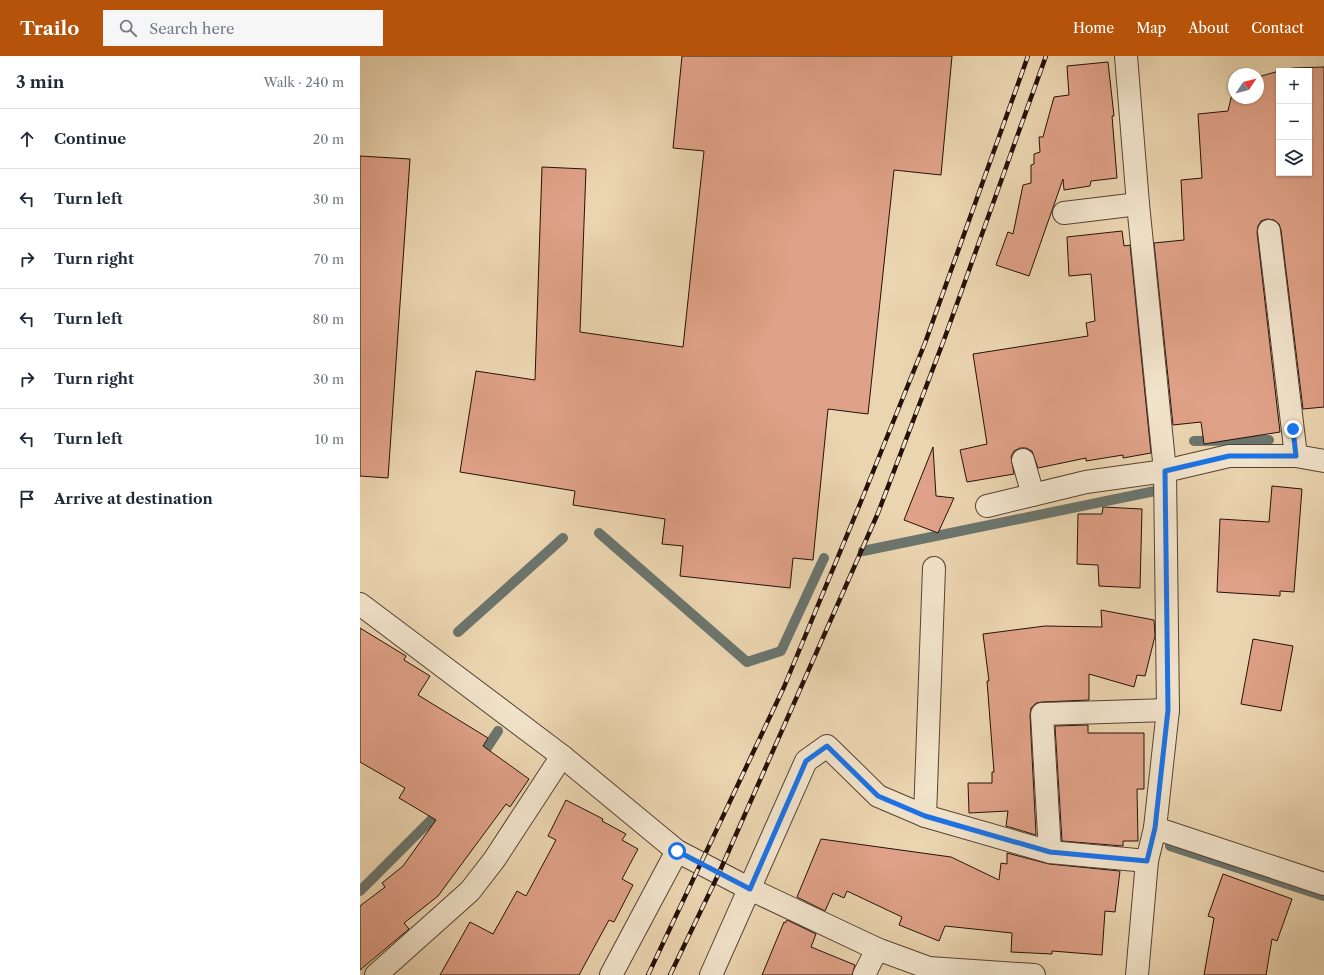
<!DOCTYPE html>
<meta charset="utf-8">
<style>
body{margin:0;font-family:"Libre Caslon Text",serif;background:#f6f6f7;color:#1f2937}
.controls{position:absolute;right:12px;top:12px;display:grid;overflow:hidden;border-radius:0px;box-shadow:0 1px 3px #0004}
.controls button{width:36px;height:36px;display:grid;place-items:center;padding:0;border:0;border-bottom:1px solid #e0e1e3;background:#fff;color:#1f2937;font:20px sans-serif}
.compass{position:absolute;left:868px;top:12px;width:36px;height:36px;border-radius:50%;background:#fff;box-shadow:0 1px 3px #0004;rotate:55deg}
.stop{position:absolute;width:12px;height:12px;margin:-9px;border:3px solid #1a73e8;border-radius:50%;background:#fff}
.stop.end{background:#1a73e8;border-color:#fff;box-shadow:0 1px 4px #0008}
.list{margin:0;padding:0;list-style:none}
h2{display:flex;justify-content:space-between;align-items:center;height:52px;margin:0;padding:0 16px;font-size:17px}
h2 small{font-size:13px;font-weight:400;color:#747a83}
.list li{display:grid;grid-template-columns:26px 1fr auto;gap:12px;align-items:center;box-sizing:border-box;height:60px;padding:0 16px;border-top:1px solid #e0e1e3}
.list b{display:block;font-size:15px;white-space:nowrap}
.list em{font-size:13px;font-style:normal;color:#747a83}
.icon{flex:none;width:22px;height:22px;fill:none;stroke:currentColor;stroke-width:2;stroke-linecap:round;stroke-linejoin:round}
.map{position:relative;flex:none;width:964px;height:919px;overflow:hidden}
header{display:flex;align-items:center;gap:24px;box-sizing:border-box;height:56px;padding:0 20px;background:#b45309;color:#fff}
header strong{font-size:19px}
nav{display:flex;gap:22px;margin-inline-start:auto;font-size:14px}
.search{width:280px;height:36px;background:#f6f6f7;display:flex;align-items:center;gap:10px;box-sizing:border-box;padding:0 14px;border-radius:0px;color:#747a83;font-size:15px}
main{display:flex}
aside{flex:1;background:#fff}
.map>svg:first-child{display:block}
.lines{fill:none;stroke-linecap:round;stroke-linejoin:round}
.stream{stroke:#6b756e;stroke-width:10}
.building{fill:#dfa187;stroke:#251109}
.street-casing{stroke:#564233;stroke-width:24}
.street{stroke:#f2e4cc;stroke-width:22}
.rail-casing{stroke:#251109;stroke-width:4.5}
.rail{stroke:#f2e4cc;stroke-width:3;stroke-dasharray:9;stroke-linecap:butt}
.route{stroke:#1a73e8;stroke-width:5}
</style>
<header>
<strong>Trailo</strong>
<div class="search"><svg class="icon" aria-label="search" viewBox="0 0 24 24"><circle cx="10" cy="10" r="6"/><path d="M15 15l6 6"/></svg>Search here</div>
<nav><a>Home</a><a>Map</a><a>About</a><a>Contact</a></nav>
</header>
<main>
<aside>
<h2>3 min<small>Walk · 240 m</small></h2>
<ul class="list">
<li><svg class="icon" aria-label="ahead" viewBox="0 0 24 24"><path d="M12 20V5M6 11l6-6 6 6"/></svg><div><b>Continue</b></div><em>20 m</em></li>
<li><svg class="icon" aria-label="left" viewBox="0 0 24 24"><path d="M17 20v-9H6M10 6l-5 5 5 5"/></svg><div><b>Turn left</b></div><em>30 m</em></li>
<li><svg class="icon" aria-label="right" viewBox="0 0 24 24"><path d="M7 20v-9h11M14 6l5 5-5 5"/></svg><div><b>Turn right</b></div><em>70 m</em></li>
<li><svg class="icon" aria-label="left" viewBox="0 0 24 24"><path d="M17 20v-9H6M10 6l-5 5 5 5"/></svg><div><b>Turn left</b></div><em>80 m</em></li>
<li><svg class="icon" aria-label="right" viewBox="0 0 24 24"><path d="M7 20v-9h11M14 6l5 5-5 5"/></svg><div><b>Turn right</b></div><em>30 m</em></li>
<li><svg class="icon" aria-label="left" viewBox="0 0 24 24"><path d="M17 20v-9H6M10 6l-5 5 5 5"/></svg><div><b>Turn left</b></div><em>10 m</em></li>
<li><svg class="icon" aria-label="arrive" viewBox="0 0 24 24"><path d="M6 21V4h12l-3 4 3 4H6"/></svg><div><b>Arrive at destination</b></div></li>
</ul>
</aside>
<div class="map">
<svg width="964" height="919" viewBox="0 0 964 919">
<rect width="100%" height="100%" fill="#ebd5b0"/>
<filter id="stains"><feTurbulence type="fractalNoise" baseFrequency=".005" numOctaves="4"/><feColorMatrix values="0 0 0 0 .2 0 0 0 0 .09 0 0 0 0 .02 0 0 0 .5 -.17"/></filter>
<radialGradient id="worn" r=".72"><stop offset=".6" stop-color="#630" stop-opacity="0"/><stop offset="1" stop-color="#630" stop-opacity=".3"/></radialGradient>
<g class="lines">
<g class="stream">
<polyline points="834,385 909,384"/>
<polyline points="239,477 387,606 421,595 464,502"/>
<polyline points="503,495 795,435"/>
<polyline points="98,576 203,482"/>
<polyline points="119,704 138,675"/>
<polyline points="810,790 964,840"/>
<polyline points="0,835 82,753"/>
</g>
</g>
<g class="building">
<polygon points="322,0 592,0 581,119 534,114 508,358 468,353 453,504 433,502 430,532 320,520 323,490 302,488 305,463 213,449 215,435 100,416 116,315 175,324 182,111 226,113 220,276 323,291 344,95 313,92"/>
<polygon points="748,6 754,60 752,60 757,122 731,125 730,130 704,134 703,123 669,220 636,209 648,176 653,178 663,129 671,127 671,109 674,108 674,98 680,96 679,81 683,81 694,41 709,39 707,10"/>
<polygon points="964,11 964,351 943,353 921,174 919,168 914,164 907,163 901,165 898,170 897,176 920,376 844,388 841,366 813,369 794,187 824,184 821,124 842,122 838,58 868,55 871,42 874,38 874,42 898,42 898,21 919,15 919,117 949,117 949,15 921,15 933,12"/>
<polygon points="0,100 50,103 28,422 0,420"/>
<polygon points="762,175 764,190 770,189 791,397 763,402 763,399 726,405 726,402 678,412 672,395 666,392 660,392 654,395 651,401 654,418 607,426 600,394 627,388 613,298 728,280 726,267 735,265 731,218 709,220 707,181"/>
<polygon points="573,391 576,440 594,442 578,477 544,464"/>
<polygon points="912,430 942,433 934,536 920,535 920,540 857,536 860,463 909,466"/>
<polygon points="743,451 782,453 780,532 739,530 738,509 717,508 718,458 742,458"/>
<polygon points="741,554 794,564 795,580 785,620 777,619 774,631 729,618 729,644 682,646 676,647 671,652 670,659 676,779 646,770 648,755 609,757 608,727 632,727 632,716 634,716 627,625 629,625 623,578 685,570 742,571"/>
<polygon points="0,572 46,600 44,604 70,620 58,639 128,682 123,690 169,723 150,751 146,748 78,840 44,867 49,873 0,914 0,850 25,831 22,827 43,810 76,764 39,742 45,732 0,706"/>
<polygon points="893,583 933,590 921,655 881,648"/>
<polygon points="728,669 728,677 784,677 784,733 777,733 778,785 763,785 763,790 702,785 695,670"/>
<polygon points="206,744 243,763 242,765 266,778 262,784 278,793 262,823 273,829 254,866 249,864 219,919 80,919 110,866 133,878 157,835 166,840 196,784 188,780"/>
<polygon points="461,783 591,801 639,824 641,807 647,808 647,797 689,808 760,815 755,856 745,855 742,899 692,895 692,898 651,896 652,877 585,870 579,885 539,869 542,861 487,835 484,842 473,837 465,855 437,841"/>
<polygon points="863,818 932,843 917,885 912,883 906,919 844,919 854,862 848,860"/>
<polygon points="427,864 456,878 451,891 495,909 492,919 402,919 424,866 425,867"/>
</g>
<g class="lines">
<g class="street-casing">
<g id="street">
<polyline points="766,0 778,148 805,415 808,654 795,772 787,805 777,919"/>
<polyline points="704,157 778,148"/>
<polyline points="909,175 936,400"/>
<polyline points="663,404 673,439"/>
<polyline points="627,450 726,426 805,415 869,400 936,400 964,405"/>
<polyline points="0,548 202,700 317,795 390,833 517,893"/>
<polyline points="565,760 574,512"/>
<polyline points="795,772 964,828"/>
<polyline points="690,796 682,658 808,654"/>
<polyline points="16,919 110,835 134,804 202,700"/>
<polyline points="251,919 317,795"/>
<polyline points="351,919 446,705 467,690 518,740 565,760 690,796 787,805"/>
<polyline points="504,919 517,893 569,912 674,919"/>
</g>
</g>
<use href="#street" class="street"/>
<g class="rail-casing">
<g id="rail">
<polyline points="288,919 424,631 502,443 565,287 668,0"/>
<polyline points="310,919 359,817 518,457 585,281 686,0"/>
</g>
</g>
<use href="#rail" class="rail"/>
</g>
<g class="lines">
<polyline class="route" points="317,795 390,833 446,705 467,690 518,740 565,760 690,796 787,805 795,772 808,654 805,415 869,400 936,400 933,373"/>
</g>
<rect width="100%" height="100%" filter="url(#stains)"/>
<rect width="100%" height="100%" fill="url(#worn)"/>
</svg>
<div class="controls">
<button>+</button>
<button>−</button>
<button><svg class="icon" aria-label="layers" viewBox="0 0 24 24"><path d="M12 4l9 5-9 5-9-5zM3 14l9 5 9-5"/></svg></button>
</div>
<svg class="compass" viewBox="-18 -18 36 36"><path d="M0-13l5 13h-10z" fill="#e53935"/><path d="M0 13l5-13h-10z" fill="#747a83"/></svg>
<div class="stop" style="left:317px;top:795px"></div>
<div class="stop end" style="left:933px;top:373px"></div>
</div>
</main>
